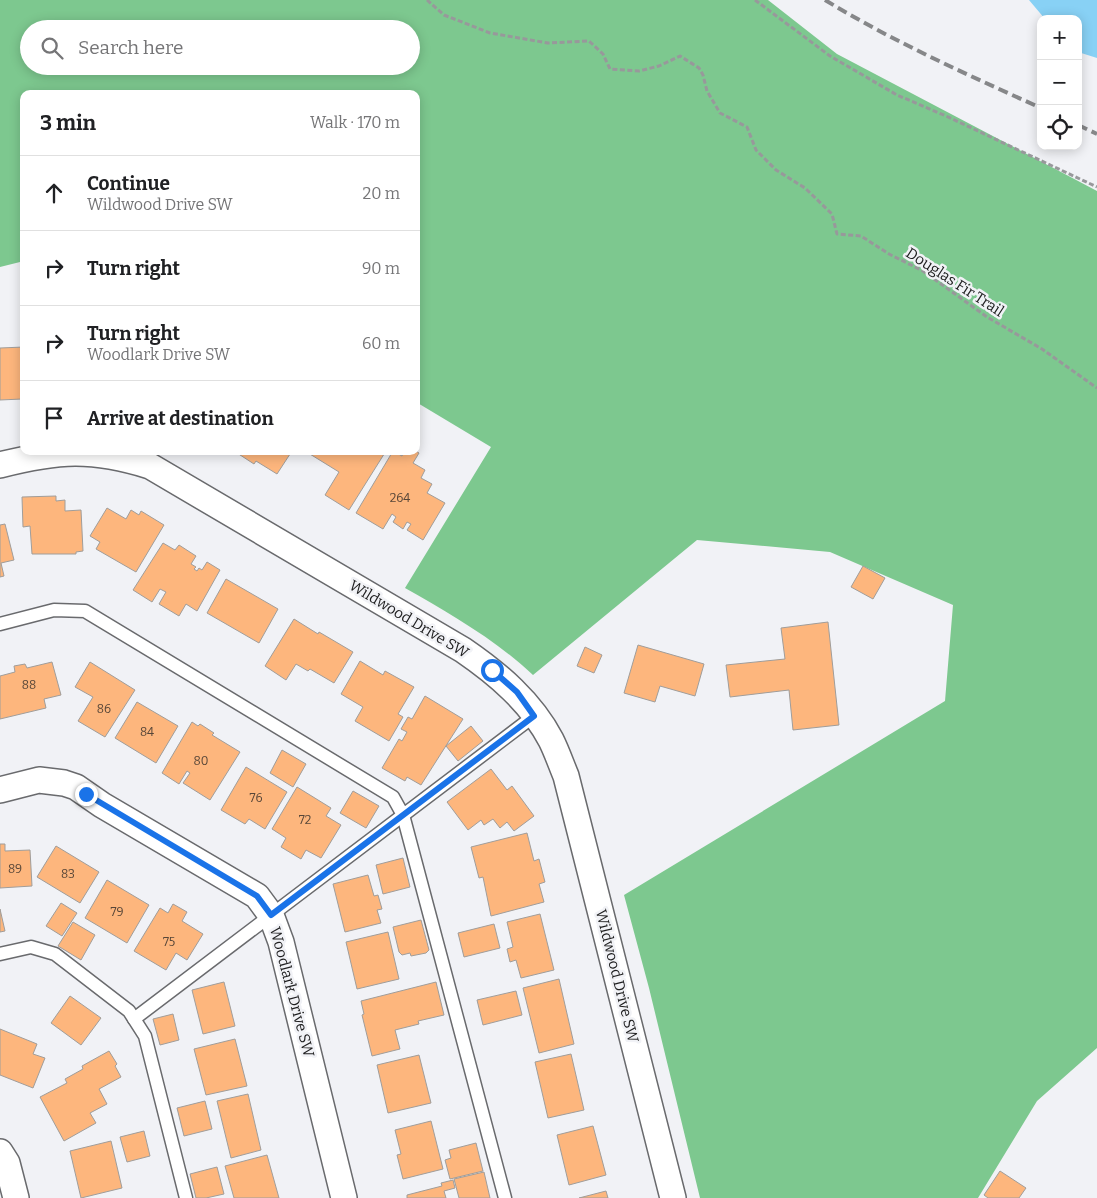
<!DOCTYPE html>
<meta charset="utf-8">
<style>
body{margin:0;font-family:Bitter,serif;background:#f2f2f2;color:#202124}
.controls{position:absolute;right:15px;top:15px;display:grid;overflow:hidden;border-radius:10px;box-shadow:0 2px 12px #0003}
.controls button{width:45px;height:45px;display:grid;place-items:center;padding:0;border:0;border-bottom:1px solid #e0e0e0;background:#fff;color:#202124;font:25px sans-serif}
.stop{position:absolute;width:15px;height:15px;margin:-11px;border:4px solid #1a73e8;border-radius:50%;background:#fff}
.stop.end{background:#1a73e8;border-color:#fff;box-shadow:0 1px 5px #0008}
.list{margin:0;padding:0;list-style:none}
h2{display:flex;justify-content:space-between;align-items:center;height:65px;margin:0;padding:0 20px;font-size:21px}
h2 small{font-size:16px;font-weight:400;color:#757577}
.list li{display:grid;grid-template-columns:32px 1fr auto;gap:15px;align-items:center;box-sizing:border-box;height:75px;padding:0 20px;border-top:1px solid #e0e0e0}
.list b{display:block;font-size:19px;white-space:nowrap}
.list p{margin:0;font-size:16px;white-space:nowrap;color:#757577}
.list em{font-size:16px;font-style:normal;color:#757577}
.icon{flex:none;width:28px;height:28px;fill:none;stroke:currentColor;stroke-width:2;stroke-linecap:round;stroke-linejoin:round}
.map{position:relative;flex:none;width:1097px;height:1198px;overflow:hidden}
.search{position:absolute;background:#fff;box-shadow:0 2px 12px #0003;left:20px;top:20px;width:400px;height:55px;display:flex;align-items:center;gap:12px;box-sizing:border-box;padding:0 18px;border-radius:28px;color:#757577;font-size:19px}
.panel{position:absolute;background:#fff;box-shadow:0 2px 12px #0003;left:20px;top:90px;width:400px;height:365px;border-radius:10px}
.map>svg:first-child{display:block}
.forest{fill:#7dc88f;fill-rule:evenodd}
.water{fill:#88d1f5}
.building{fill:#fdb67d;stroke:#a09d9a}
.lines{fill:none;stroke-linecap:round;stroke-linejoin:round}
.service-casing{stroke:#696a6d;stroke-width:15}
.minor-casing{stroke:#696a6d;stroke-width:28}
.path{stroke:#98989b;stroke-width:3;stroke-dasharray:5 2.5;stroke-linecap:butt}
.service{stroke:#fff;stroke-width:12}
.minor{stroke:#fff;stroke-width:25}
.rail{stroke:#868789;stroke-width:4;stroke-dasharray:10 5;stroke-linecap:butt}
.route{stroke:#1a73e8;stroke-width:6}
.labels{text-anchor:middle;stroke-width:5;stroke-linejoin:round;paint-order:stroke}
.number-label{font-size:12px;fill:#574638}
.street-label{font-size:15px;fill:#202021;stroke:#f1f2f6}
</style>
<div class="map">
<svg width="1097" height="1198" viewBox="0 0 1097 1198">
<rect width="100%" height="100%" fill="#f1f2f6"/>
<path class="forest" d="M0 0H768L837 54 1097 191V1048L1037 1101 978 1198H700L649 988 624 895 945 701 953 605 830 552 697 540 533 675C496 640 449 613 405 588L491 447 416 402V94H24V261L0 267ZM29 29H411V66H29Z"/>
<polygon class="water" points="1029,0 1097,0 1097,58 1078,52 1078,19 1045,19"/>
<g class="building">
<polygon points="24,347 24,397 22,397 22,399 0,400 0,348"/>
<polygon points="234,451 292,451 277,474 256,461 254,464"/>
<polygon points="305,451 386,451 349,510 325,495 339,472"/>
<polygon points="393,451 402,456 404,451 416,451 419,453 413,463 425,470 421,478 432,484 427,493 445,503 423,540 407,530 411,524 407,522 403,529 393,522 396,517 392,514 383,529 356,513"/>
<polygon points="56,496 56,501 65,500 65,511 81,510 83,551 76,552 76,554 32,554 30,526 23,527 22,497"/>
<polygon points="107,508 126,519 131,510 139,515 141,511 164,525 136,572 96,549 100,542 90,536"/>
<polygon points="5,524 14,560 1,563 4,576 0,577 0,525"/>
<polygon points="163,543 175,550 179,545 196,556 191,564 196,567 194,569 197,571 199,568 202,570 207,562 220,570 197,611 186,604 179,616 159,604 166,592 160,589 152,602 133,590"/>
<polygon points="863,566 885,578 873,599 851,587"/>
<polygon points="226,579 278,609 259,643 207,613"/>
<polygon points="294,619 318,634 319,632 353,652 334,683 310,669 308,671 296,664 286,680 265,666"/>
<polygon points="828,622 839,725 793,730 789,690 730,697 726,665 785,659 781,628"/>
<polygon points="638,645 704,664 695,696 660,686 655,702 624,693"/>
<polygon points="585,647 602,655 594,673 577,666"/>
<polygon points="360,661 383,675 385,671 414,687 398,714 403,717 389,741 355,721 363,707 341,694"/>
<polygon points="52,662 61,695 44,699 46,708 0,719 0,676 15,672 14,666 25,664 27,668"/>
<polygon points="90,662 135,690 105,737 78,721 93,697 75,687"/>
<polygon points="425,696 463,719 421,785 407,777 405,781 382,768 399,739 402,741 407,732 401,729 408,717 412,719"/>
<polygon points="137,702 178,726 156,763 115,738"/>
<polygon points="192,722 198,726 200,724 214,733 212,735 240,752 210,800 183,783 190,773 187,771 179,784 162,773"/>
<polygon points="471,726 483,741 458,761 446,746"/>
<polygon points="282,750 306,764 293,787 270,773"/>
<polygon points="246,767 287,792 265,829 249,819 245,824 221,810"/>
<polygon points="491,769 507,790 512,786 534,816 514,831 507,822 500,828 493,819 484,825 481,820 468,830 447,802"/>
<polygon points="297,787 331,808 326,816 341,825 321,858 306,850 301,859 281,847 286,838 272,829"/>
<polygon points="353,791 379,806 366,828 340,813"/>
<polygon points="527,833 534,861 539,859 545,882 539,884 544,902 491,916 483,877 479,878 471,847"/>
<polygon points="0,844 5,844 5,851 30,850 32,886 0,888"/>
<polygon points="56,846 99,872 80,903 37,877"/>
<polygon points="403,858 410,887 383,894 376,865"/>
<polygon points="368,875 374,896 378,895 382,909 377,910 381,923 345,932 333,884"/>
<polygon points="107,880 149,905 127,943 85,918"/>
<polygon points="61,903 77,913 62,936 46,926"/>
<polygon points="173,904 187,912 182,921 203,934 187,960 176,953 166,970 134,951 160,908 168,913"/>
<polygon points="0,909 5,931 0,932"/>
<polygon points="540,914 554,970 521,978 516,960 510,962 507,949 513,947 507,922"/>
<polygon points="421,920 429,950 426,953 411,956 410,953 402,955 399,952 393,927"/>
<polygon points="73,922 95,935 81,960 58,946"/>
<polygon points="494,924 500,948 464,957 458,933"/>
<polygon points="388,932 399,979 357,989 346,942"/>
<polygon points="559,979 574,1044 539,1053 523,988"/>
<polygon points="224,982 235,1026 203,1034 192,990"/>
<polygon points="436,982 444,1015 418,1021 419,1024 395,1030 400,1049 372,1056 362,1015 364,1014 361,1001"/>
<polygon points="516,991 522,1015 483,1025 477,1000"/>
<polygon points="70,996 101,1018 81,1045 51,1023"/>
<polygon points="173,1014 179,1040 160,1045 153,1019"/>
<polygon points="0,1029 37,1044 33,1054 45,1058 33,1088 0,1075"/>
<polygon points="235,1039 247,1086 206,1095 194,1049"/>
<polygon points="109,1051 117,1064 115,1066 121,1077 99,1089 107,1104 90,1113 96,1123 64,1141 40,1097 67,1083 65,1079 83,1069 82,1066"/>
<polygon points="571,1054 584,1110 548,1118 535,1062"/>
<polygon points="419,1055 431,1103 388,1113 377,1065"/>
<polygon points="248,1094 261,1150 231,1158 217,1101"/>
<polygon points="205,1101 212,1129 184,1136 177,1108"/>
<polygon points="431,1121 443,1169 403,1179 397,1155 401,1154 395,1130"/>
<polygon points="593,1126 606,1175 569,1185 557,1135"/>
<polygon points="144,1131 150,1156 127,1162 120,1137"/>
<polygon points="111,1141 122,1188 81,1198 70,1151"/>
<polygon points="476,1143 483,1171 450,1179 445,1160 451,1158 449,1150"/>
<polygon points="267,1155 279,1198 234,1198 225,1166"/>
<polygon points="217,1167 224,1194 206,1198 196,1198 190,1174"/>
<polygon points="1000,1171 1026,1188 1019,1198 988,1198 984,1195"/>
<polygon points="484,1172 490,1198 459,1198 454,1179"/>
<polygon points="453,1180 455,1188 444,1191 446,1198 407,1198 407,1195 442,1186 441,1183"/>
<polygon points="606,1191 608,1198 579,1198"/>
</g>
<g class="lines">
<g class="service-casing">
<g id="service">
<polyline points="0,624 54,610 85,611 393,797 403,815 505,1198"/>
<polyline points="0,954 31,947 55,954 129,1011 145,1036 186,1198"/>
<polyline points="134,1019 534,716"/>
</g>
</g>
<g class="minor-casing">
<g id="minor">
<path d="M0 465C59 450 91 448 150 466L463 650C498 674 531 702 551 740 557 752 561 764 566 776L673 1198"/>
<polyline points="0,790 39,780 64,783 76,787 102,805 257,896 271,915 281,942 344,1198"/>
<polyline points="0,1152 7,1163 16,1198"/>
</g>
</g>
<g class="path">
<polyline points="427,0 444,15 490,33 548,43 589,41 603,54 610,69 639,71 659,66 680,56 699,68 703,75 707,91 720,113 747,127 756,150 776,170 805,188 832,214 837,234 861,236 889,254 923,271 987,317 1042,349 1097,388"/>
<polyline points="755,0 830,56 897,95 946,116 1097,187"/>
</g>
<use href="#service" class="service"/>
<use href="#minor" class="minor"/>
<g class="rail">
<path d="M825 0C894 42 968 75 1041 108"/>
<polyline points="1078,125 1097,134"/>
</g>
</g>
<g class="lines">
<polyline class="route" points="86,794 257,896 271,915 534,716 517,692 492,670"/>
</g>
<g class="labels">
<g class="number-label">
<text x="400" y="502">264</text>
<text x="29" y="689">88</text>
<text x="104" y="713">86</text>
<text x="147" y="736">84</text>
<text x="201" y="765">80</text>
<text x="256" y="802">76</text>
<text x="305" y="824">72</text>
<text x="15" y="873">89</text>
<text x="68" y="878">83</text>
<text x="117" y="916">79</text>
<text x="169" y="946">75</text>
</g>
<g class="street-label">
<text transform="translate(955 282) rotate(33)" y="5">Douglas Fir Trail</text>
<text transform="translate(409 619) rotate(31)" y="5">Wildwood Drive SW</text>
<text transform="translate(617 976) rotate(76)" y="5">Wildwood Drive SW</text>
<text transform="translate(292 992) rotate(75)" y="5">Woodlark Drive SW</text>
</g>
</g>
</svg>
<div class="controls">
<button>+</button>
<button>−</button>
<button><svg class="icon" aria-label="locate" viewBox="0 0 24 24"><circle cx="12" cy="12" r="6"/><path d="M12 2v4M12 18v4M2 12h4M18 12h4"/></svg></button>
</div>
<div class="stop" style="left:492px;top:670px"></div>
<div class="stop end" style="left:86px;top:794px"></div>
<div class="search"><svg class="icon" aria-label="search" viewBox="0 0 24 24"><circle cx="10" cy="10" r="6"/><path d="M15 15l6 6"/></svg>Search here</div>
<section class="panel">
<h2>3 min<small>Walk · 170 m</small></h2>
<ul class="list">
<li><svg class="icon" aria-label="ahead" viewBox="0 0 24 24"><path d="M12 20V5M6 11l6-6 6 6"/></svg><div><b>Continue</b><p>Wildwood Drive SW</p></div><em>20 m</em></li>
<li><svg class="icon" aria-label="right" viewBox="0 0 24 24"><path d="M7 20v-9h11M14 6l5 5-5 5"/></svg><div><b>Turn right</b></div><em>90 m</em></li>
<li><svg class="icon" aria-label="right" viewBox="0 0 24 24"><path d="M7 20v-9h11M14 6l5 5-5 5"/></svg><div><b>Turn right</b><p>Woodlark Drive SW</p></div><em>60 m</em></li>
<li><svg class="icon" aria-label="arrive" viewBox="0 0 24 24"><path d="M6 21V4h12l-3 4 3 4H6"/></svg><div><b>Arrive at destination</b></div></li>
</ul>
</section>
</div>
